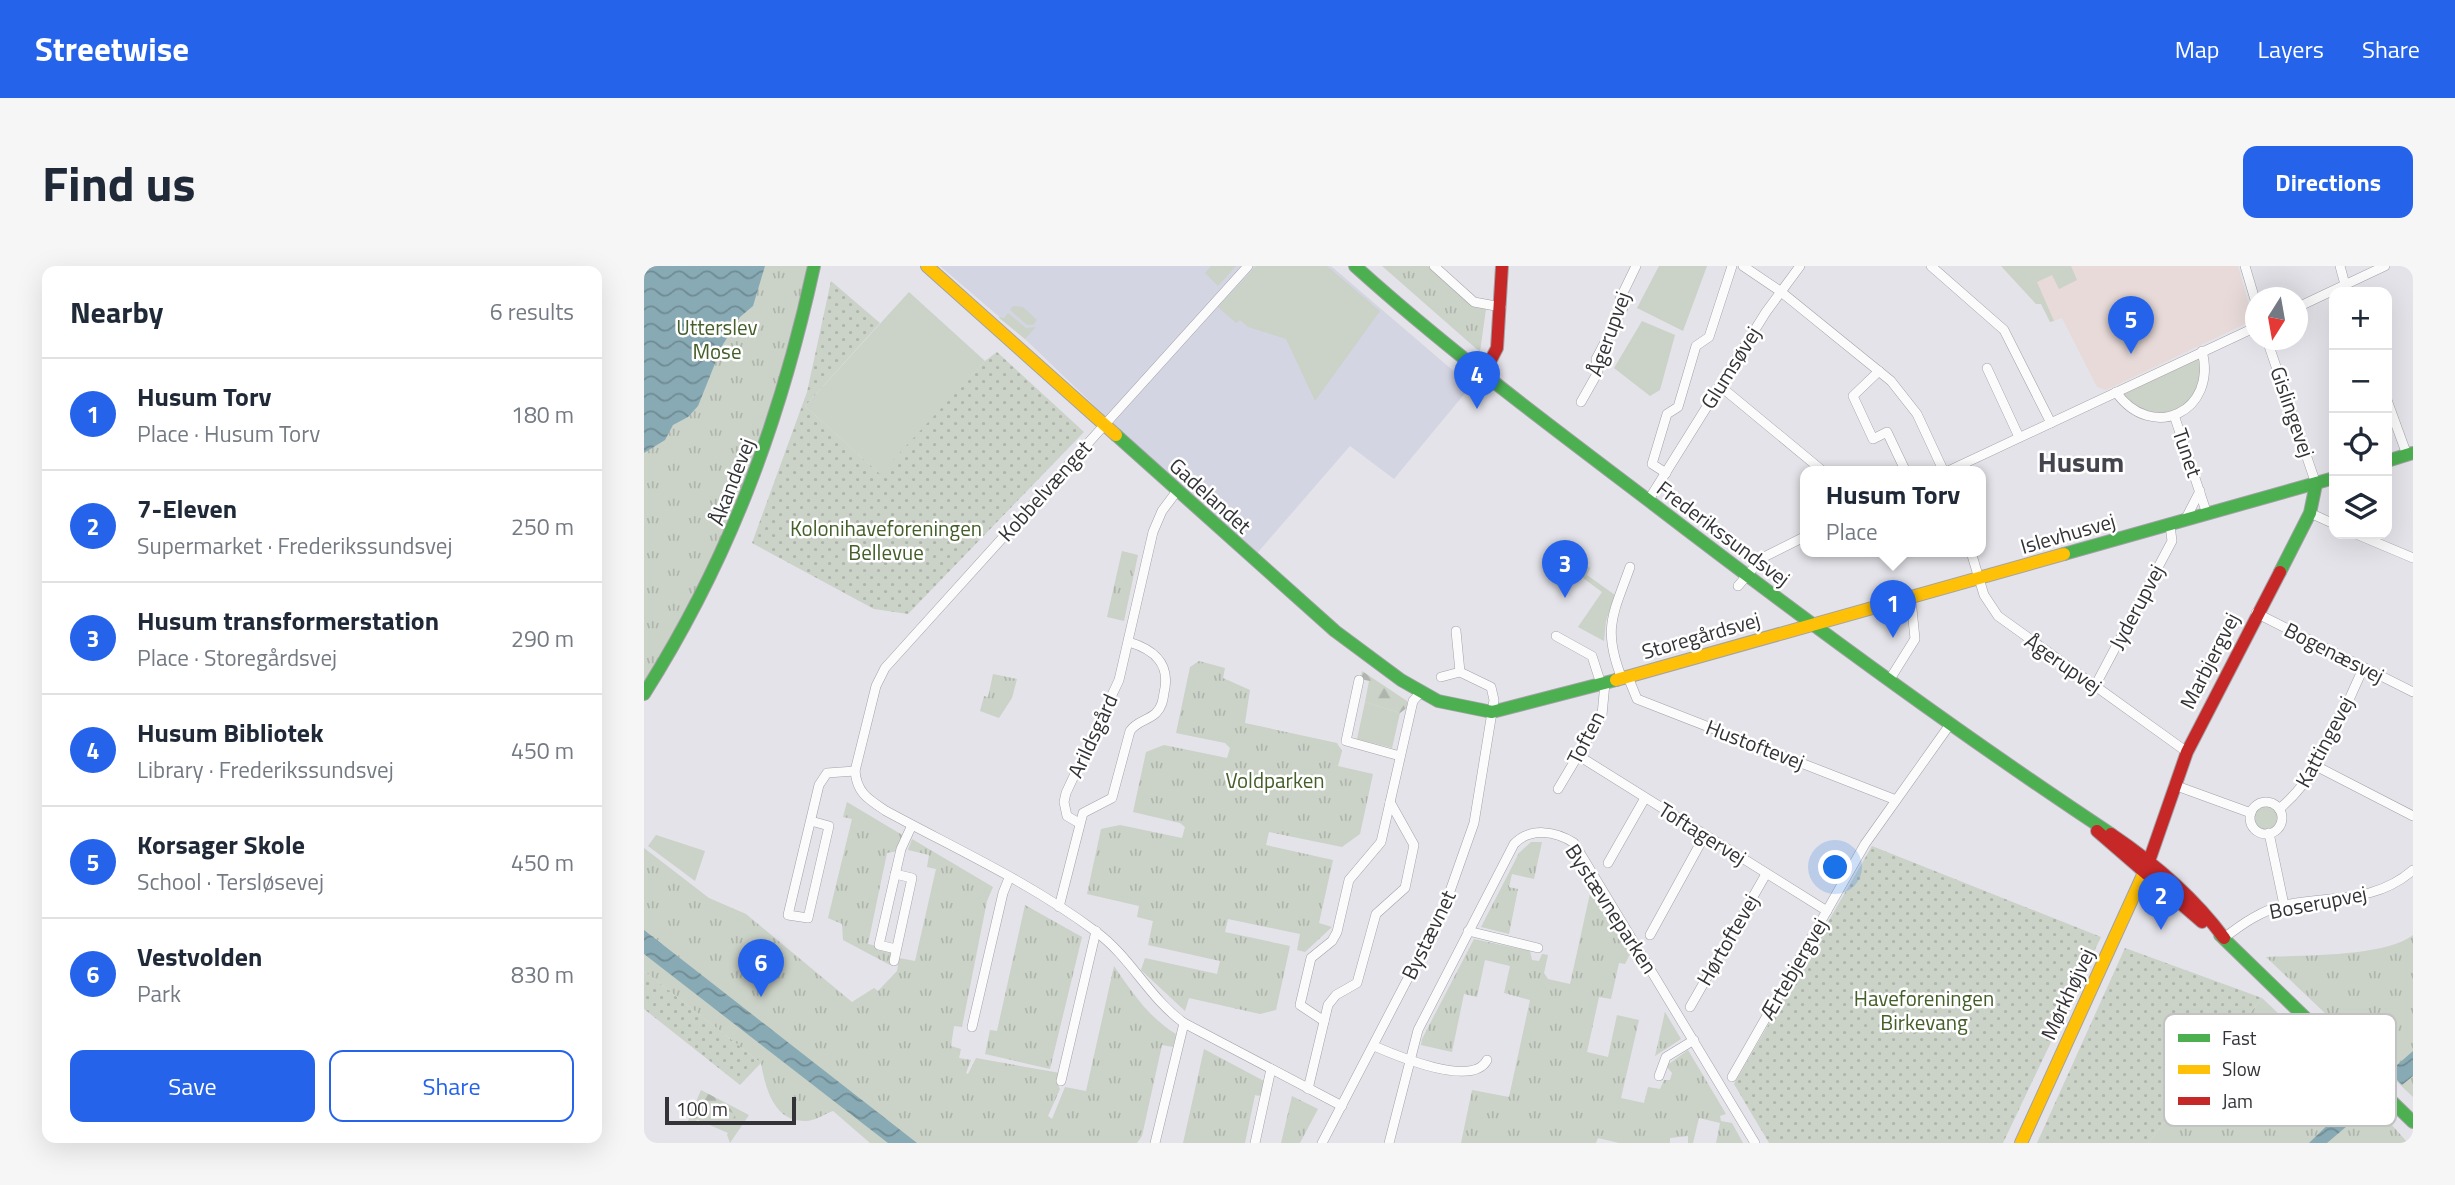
<!DOCTYPE html>
<meta charset="utf-8">
<style>
body{margin:0;font-family:"Titillium Web",sans-serif;background:#f6f6f7;color:#1f2937}
.controls{position:absolute;right:21px;top:21px;display:grid;overflow:hidden;border-radius:14px;box-shadow:0 7px 28px #0002}
.controls button{width:63px;height:63px;display:grid;place-items:center;padding:0;border:0;border-bottom:2px solid #e0e1e3;background:#fff;color:#1f2937;font:35px sans-serif}
.compass{position:absolute;left:1601px;top:21px;width:63px;height:63px;border-radius:50%;background:#fff;box-shadow:0 7px 28px #0002;rotate:191deg}
.scale{position:absolute;left:21px;bottom:18px;width:131px;box-sizing:border-box;padding-left:7px;border:4px solid #343438;border-top:0;font-size:19px;line-height:24px;white-space:nowrap;color:#343438;-webkit-text-stroke:5px #fff;paint-order:stroke}
.you{position:absolute;left:1192px;top:602px;width:24px;height:24px;margin:-18px;border:5px solid #fff;border-radius:50%;background:#1a73e8;box-shadow:0 0 0 10px #1a73e833}
.badge{display:grid;place-items:center;width:46px;height:46px;border-radius:50%;background:#2563eb;color:#fff;font-size:23px;font-weight:700}
.pin{position:absolute;translate:-50% -58px;filter:drop-shadow(0 2px 4px #0008)}
.pin::after{content:'';position:absolute;top:37px;width:24px;height:21px;background:inherit;clip-path:polygon(0 0,100% 0,50% 100%)}
.popup{position:absolute;left:1156px;top:200px;width:186px;height:91px;box-sizing:border-box;display:grid;place-content:center;border-radius:14px;background:#fff;filter:drop-shadow(0 2px 5px #0005);font-size:23px;white-space:nowrap;color:#747a83}
.popup b{font-size:26px;color:#1f2937}
.popup::after{content:'';position:absolute;left:50%;top:100%;margin-left:-14px;border:14px solid transparent;border-top-color:#fff}
.list{margin:0;padding:0;list-style:none}
h2{display:flex;justify-content:space-between;align-items:center;height:91px;margin:0;padding:0 28px;font-size:30px}
h2 small{font-size:23px;font-weight:400;color:#747a83}
.list li{display:grid;grid-template-columns:46px 1fr auto;gap:21px;align-items:center;box-sizing:border-box;height:112px;padding:0 28px;border-top:2px solid #e0e1e3}
.list b{display:block;font-size:26px;white-space:nowrap}
.list p{margin:0;font-size:23px;white-space:nowrap;color:#747a83}
.list em{font-size:23px;font-style:normal;color:#747a83}
.actions{display:flex;gap:14px;padding:21px 28px}
.actions a{flex:1;padding:16px 0;border:2px solid #2563eb;border-radius:14px;text-align:center;font-size:24px;color:#2563eb}
.actions .main{background:#2563eb;color:#fff}
.icon{flex:none;width:38px;height:38px;fill:none;stroke:currentColor;stroke-width:2;stroke-linecap:round;stroke-linejoin:round}
.map{position:relative;flex:none;width:1769px;height:877px;overflow:hidden;border-radius:14px}
header{display:flex;align-items:center;gap:42px;box-sizing:border-box;height:98px;padding:0 35px;background:#2563eb;color:#fff}
header strong{font-size:33px}
nav{display:flex;gap:38px;margin-inline-start:auto;font-size:24px}
.intro{display:flex;align-items:center;justify-content:space-between;box-sizing:border-box;height:168px;padding:0 42px}
h1{margin:0;font-size:49px}
.button{padding:18px 32px;border-radius:14px;background:#2563eb;color:#fff;font-size:24px;font-weight:700}
main{display:flex;gap:42px;padding:0 42px}
aside{flex:1;background:#fff;border-radius:14px;box-shadow:0 7px 28px #0002}
.map>svg:first-child{display:block}
.built{fill:#d4d5e2}
.education{fill:#e7dad8}
.grass{fill:#cbd2c7}
.forest{fill:url(#forest-firs)}
.park{fill:url(#park-tufts)}
.garden{fill:url(#garden-dots)}
.water{fill:url(#water-waves)}
.lines{fill:none;stroke-linecap:round;stroke-linejoin:round}
.street-casing{stroke:#a2a2a7;stroke-width:10}
.fast-casing{stroke:#a2a2a7;stroke-width:14}
.slow-casing{stroke:#a2a2a7;stroke-width:14}
.jam-casing{stroke:#a2a2a7;stroke-width:14}
.street{stroke:#fbfbfc;stroke-width:9}
.fast{stroke:#4caf50;stroke-width:12}
.slow{stroke:#ffc107;stroke-width:12}
.jam{stroke:#c62828;stroke-width:12}
.labels{text-anchor:middle;stroke-width:5;stroke-linejoin:round;paint-order:stroke}
.park-label{font-size:21px;fill:#445f2a;stroke:#fff}
.street-label{font-size:21px;fill:#343438;stroke:#fff}
.district-label{font-size:28px;font-weight:bold;fill:#44454e;stroke:#fff}
.key{fill:#fff;stroke:#c2c2c3;stroke-width:2}
.key-label{font-size:19px;fill:#343438}
</style>
<header>
<strong>Streetwise</strong>
<nav><a>Map</a><a>Layers</a><a>Share</a></nav>
</header>
<div class="intro"><h1>Find us</h1><a class="button">Directions</a></div>
<main>
<aside>
<h2>Nearby<small>6 results</small></h2>
<ul class="list">
<li><span class="badge">1</span><div><b>Husum Torv</b><p>Place · Husum Torv</p></div><em>180 m</em></li>
<li><span class="badge">2</span><div><b>7-Eleven</b><p>Supermarket · Frederikssundsvej</p></div><em>250 m</em></li>
<li><span class="badge">3</span><div><b>Husum transformerstation</b><p>Place · Storegårdsvej</p></div><em>290 m</em></li>
<li><span class="badge">4</span><div><b>Husum Bibliotek</b><p>Library · Frederikssundsvej</p></div><em>450 m</em></li>
<li><span class="badge">5</span><div><b>Korsager Skole</b><p>School · Tersløsevej</p></div><em>450 m</em></li>
<li><span class="badge">6</span><div><b>Vestvolden</b><p>Park</p></div><em>830 m</em></li>
</ul>
<div class="actions"><a class="main">Save</a><a>Share</a></div>
</aside>
<div class="map">
<svg width="1769" height="877" viewBox="0 0 1769 877">
<defs>
<pattern id="forest-firs" width="22" height="20" patternUnits="userSpaceOnUse" patternTransform="scale(1.75)"><rect width="22" height="20" fill="#cbd2c7"/><path d="M5 1l3.5 6h-7zM16 11l3.5 6h-7z" fill="#afb5ac"/></pattern>
<pattern id="park-tufts" width="24" height="20" patternUnits="userSpaceOnUse" patternTransform="scale(1.75)"><rect width="24" height="20" fill="#cbd2c7"/><path d="M3 7l-1-3M5 7V3M7 7l1-3M15 17l-1-3M17 17v-4M19 17l1-3" fill="none" stroke="#afb5ac"/></pattern>
<pattern id="garden-dots" width="8" height="8" patternUnits="userSpaceOnUse" patternTransform="scale(1.75)"><rect width="8" height="8" fill="#cbd2c7"/><path d="M2 2h.1M6 6h.1" fill="none" stroke="#afb5ac" stroke-width="1.8" stroke-linecap="round"/></pattern>
<pattern id="water-waves" width="16" height="10" patternUnits="userSpaceOnUse" patternTransform="scale(1.75)"><rect width="16" height="10" fill="#88aab4"/><path d="M0 5q4-4 8 0t8 0" fill="none" stroke="#708b93"/></pattern>
</defs>
<rect width="100%" height="100%" fill="#e3e3e9"/>
<polygon class="built" points="296,0 687,0 827,120 750,213 706,180 609,292 381,73"/>
<polygon class="education" points="1357,0 1594,0 1608,50 1605,56 1462,124 1453,121 1418,52 1406,56 1397,38 1392,38"/>
<g class="grass">
<polygon points="612,0 683,0 736,45 671,135 642,73 604,61 596,54 592,57 574,41"/>
<polygon points="1015,0 1063,0 1039,65 993,42"/>
<polygon points="1357,0 1427,0 1433,14 1415,23 1408,9 1393,16 1410,55 1406,56 1397,38 1392,38"/>
<polygon points="265,26 341,95 237,209 161,140"/>
<polygon points="369,40 379,41 393,54 389,59 383,59 366,44"/>
<polygon points="364,47 382,62 392,61 381,73 354,51 360,52"/>
<polygon points="998,55 1031,69 1016,124 1006,130 970,102"/>
<path d="M1555 92C1572 137 1505 169 1480 128Z"/>
<polygon points="912,280 946,302 943,309 971,329 962,355 960,375 934,361 958,326 905,287"/>
<polygon points="721,436 756,447 748,482 713,473"/>
<circle cx="1622" cy="552" r="12"/>
<polygon points="12,569 61,585 51,615 4,580"/>
<polygon points="61,834 92,848 84,867 52,853"/>
</g>
<g class="forest">
<polygon points="718,405 763,435 764,441 756,447 721,436 725,415 717,413"/>
<polygon points="57,824 105,849 86,877 83,869 91,848 61,835 51,858 44,855"/>
</g>
<g class="park">
<path d="M0 0H164C134 142 81 293 0 415Z"/>
<polygon points="567,0 592,0 574,20 561,7"/>
<polygon points="738,0 784,0 825,37 842,43 836,86"/>
<polygon points="478,285 494,289 480,355 463,351"/>
<polygon points="555,395 581,402 579,412 606,424 601,457 693,477 698,485 694,500 729,508 716,568 698,581 625,566 622,579 689,594 675,657 688,661 661,686 653,684 656,668 584,653 581,666 646,680 632,744 616,748 545,732 541,745 497,704 501,692 573,708 576,695 504,679 509,655 493,651 495,640 443,628 457,563 476,559 538,572 541,561 536,557 489,546 502,486 520,479 583,492 586,482 581,477 532,467 546,401"/>
<polygon points="349,408 373,413 368,432 355,452 336,445 340,430 344,431"/>
<polygon points="203,536 260,570 254,585 243,587 224,678 249,684 246,699 199,674 198,658 184,652 208,553 199,551"/>
<path d="M268 573 349 621 343 635 318 761 310 760 307 780 317 783 315 792 327 794 322 807 324 808 332 792 416 807 413 817 416 823 404 850 408 853 421 821 442 825 470 700C488 726 504 751 532 768L529 781 518 779 498 870 493 877H226L189 845C181 848 170 855 162 855 130 857 121 821 117 797L0 705V582L65 632 102 648 208 736 230 722 234 725 253 705 255 692 271 695 292 603 283 601 285 589 264 584Z"/>
<polygon points="887,576 898,576 890,613 868,608 865,621 874,623 865,668 837,661 875,587"/>
<polygon points="947,623 986,688 981,698 975,697 967,733 955,731 943,786 964,791 973,749 995,754 977,832 1000,837 1004,821 1016,823 1020,814 1026,814 1028,807 1022,800 1044,784 1082,848 1076,850 1077,855 1088,857 1099,877 1072,877 1076,857 1055,852 1049,877 1044,877 1044,870 1026,872 1026,877 975,877 954,872 952,877 817,877 828,824 865,831 886,734 860,727 866,700 841,694 833,731 820,728 808,786 777,779 778,773 830,673 886,685 888,694 895,695 898,688 904,689 900,707 904,713 926,718"/>
<polygon points="381,639 438,671 406,803 341,788 346,764 353,765"/>
<path d="M1769 669V831L1622 691C1659 689 1741 691 1769 669Z"/>
<polygon points="1618,732 1721,829 1764,877 1504,877"/>
<polygon points="1021,746 1037,773 1011,790"/>
<polygon points="560,783 620,815 617,830 611,829 601,877 539,877"/>
<polygon points="648,830 674,843 656,877 637,877"/>
</g>
<g class="garden">
<polygon points="187,15 236,57 161,140 236,208 341,95 353,86 440,166 264,348 230,343 108,277 163,126"/>
<polygon points="1228,580 1457,671 1359,877 1125,877 1090,818"/>
<polygon points="1481,682 1618,732 1504,877 1393,877"/>
<polygon points="0,705 117,797 96,819 0,743"/>
</g>
<g class="water">
<polygon points="0,0 121,0 109,40 96,51 78,80 54,140 44,151 29,159 21,174 0,187"/>
<polygon points="0,664 273,877 244,877 0,688"/>
<polygon points="1769,785 1769,810 1758,819 1745,806"/>
<polygon points="1721,829 1729,838 1683,877 1665,877 1701,842"/>
</g>
<g class="lines">
<g class="street-casing">
<g id="street">
<path d="M604 0 241 402 232 420 211 505C213 527 224 533 242 545 312 583 387 617 451 665 487 691 504 731 540 757L698 840"/>
<polyline points="790,0 830,36 857,41"/>
<polyline points="1099,0 1136,25 1247,115 1273,148 1300,206"/>
<polyline points="1287,0 1360,64 1407,157"/>
<polyline points="1601,0 1612,37"/>
<polyline points="1696,0 1703,26"/>
<polyline points="1654,41 1741,0"/>
<polyline points="1623,74 1672,218"/>
<polyline points="1343,102 1375,171"/>
<polyline points="1235,105 1209,130 1229,173 1243,166 1262,206"/>
<polyline points="1076,120 1180,206"/>
<path d="M1472 126C1508 177 1574 145 1558 85"/>
<polyline points="1743,134 1763,189"/>
<polyline points="937,136 954,106 952,93 979,42 976,33 992,0"/>
<polyline points="1530,149 1563,248"/>
<polyline points="1302,206 1612,61"/>
<polyline points="1022,207 1008,198 1023,148 1034,141 1052,80 1065,71 1088,0"/>
<polyline points="1004,235 1122,46 1156,0"/>
<polyline points="1666,247 1690,258"/>
<polyline points="1541,254 1556,225"/>
<polyline points="1712,268 1769,292"/>
<polyline points="1327,286 1340,329 1354,350 1543,486"/>
<polyline points="1094,320 1118,292 1162,270"/>
<polyline points="1612,347 1769,426"/>
<polyline points="912,370 948,390 957,418"/>
<polyline points="797,411 816,406"/>
<polyline points="984,411 993,433 1252,534"/>
<path d="M978 413C958 362 969 349 986 301"/>
<polyline points="1246,413 1271,373 1267,333"/>
<polyline points="715,414 702,475 756,490"/>
<polyline points="1451,420 1528,275 1526,259"/>
<polyline points="935,490 1183,645"/>
<polyline points="1672,500 1769,550"/>
<polyline points="1530,519 1607,547"/>
<polyline points="914,523 958,449 961,417"/>
<circle cx="1622" cy="552" r="16"/>
<path d="M1635 543C1677 509 1696 451 1719 403"/>
<polyline points="167,555 185,560 164,652 144,649 175,519 183,507 211,505"/>
<polyline points="435,557 423,550 420,536 422,527 475,414 509,266 518,245 533,225"/>
<polyline points="1625,567 1640,639"/>
<polyline points="964,597 1001,532"/>
<path d="M415 641 439 547 468 532 486 465C493 455 503 455 512 447 518 441 519 434 520 427 527 398 511 384 485 376"/>
<polyline points="824,665 894,682"/>
<polyline points="1006,669 1061,569"/>
<path d="M1580 672C1598 658 1618 644 1641 639 1687 629 1730 638 1769 604"/>
<polyline points="252,683 235,679 257,583 268,559"/>
<polyline points="250,695 268,612 251,608"/>
<polyline points="1046,741 1122,608"/>
<polyline points="680,755 656,739 667,692 688,675 693,666 705,614 737,576 769,435 776,427"/>
<polyline points="328,761 359,627 365,612"/>
<path d="M730 780C753 790 829 822 843 794"/>
<polyline points="1015,810 1022,791 1050,774"/>
<polyline points="1088,811 1221,578 1307,457"/>
<polyline points="417,815 452,665"/>
<polyline points="664,823 684,739 692,729 713,717 732,648 761,622 770,579 746,536"/>
<polyline points="511,877 540,757"/>
<polyline points="611,877 627,803"/>
<polyline points="678,877 799,645 830,557 850,434 847,421 816,406 812,365"/>
<path d="M745 877 774 764 870 578C886 561 912 565 930 577L1111 877"/>
</g>
</g>
<g class="fast-casing">
<g id="fast">
<path d="M711 0C804 84 904 158 1004 234 1155 350 1308 463 1467 568"/>
<polyline points="472,169 691,365 757,414 794,435 848,446 972,414"/>
<polyline points="1743,195 1769,187"/>
<polyline points="1420,288 1690,212"/>
<polyline points="1636,306 1666,247 1672,218"/>
<path d="M0 428C86 292 136 156 170 0"/>
<polyline points="1576,669 1769,856"/>
</g>
</g>
<g class="slow-casing">
<g id="slow">
<polyline points="283,0 472,169"/>
<polyline points="972,414 1420,288"/>
<polyline points="1377,877 1504,598"/>
</g>
</g>
<g class="jam-casing">
<g id="jam">
<polyline points="839,109 853,82 858,0"/>
<polyline points="1453,565 1558,656"/>
<path d="M1467 568C1510 597 1549 630 1580 672"/>
<polyline points="1504,598 1543,486 1636,306"/>
</g>
</g>
<use href="#street" class="street"/>
<use href="#fast" class="fast"/>
<use href="#slow" class="slow"/>
<use href="#jam" class="jam"/>
</g>
<g class="labels">
<g class="park-label">
<text x="73" y="69">Utterslev<tspan x="73" dy="24">Mose</tspan></text>
<text x="242" y="270">Kolonihaveforeningen<tspan x="242" dy="24">Bellevue</tspan></text>
<text x="631" y="522">Voldparken</text>
<text x="1280" y="740">Haveforeningen<tspan x="1280" dy="24">Birkevang</tspan></text>
</g>
<g class="street-label">
<text transform="translate(965 68) rotate(-70)" y="7">Ågerupvej</text>
<text transform="translate(1087 102) rotate(-58)" y="7">Glumsøvej</text>
<text transform="translate(1648 146) rotate(71)" y="7">Gislingevej</text>
<text transform="translate(1543 187) rotate(71)" y="7">Tunet</text>
<text transform="translate(88 216) rotate(-69)" y="7">Åkandevej</text>
<text transform="translate(401 225) rotate(-48)" y="7">Kobbelvænget</text>
<text transform="translate(566 230) rotate(42)" y="7">Gadelandet</text>
<text transform="translate(1079 268) rotate(37)" y="7">Frederikssundsvej</text>
<text transform="translate(1424 268) rotate(-16)" y="7">Islevhusvej</text>
<text transform="translate(1493 341) rotate(-62)" y="7">Jyderupvej</text>
<text transform="translate(1057 370) rotate(-16)" y="7">Storegårdsvej</text>
<text transform="translate(1690 387) rotate(27)" y="7">Bogenæsvej</text>
<text transform="translate(1566 395) rotate(-63)" y="7">Marbjergvej</text>
<text transform="translate(1419 398) rotate(35)" y="7">Ågerupvej</text>
<text transform="translate(449 470) rotate(-65)" y="7">Arildsgård</text>
<text transform="translate(942 472) rotate(-63)" y="7">Toften</text>
<text transform="translate(1681 476) rotate(-62)" y="7">Kattingevej</text>
<text transform="translate(1111 479) rotate(21)" y="7">Hustoftevej</text>
<text transform="translate(1058 568) rotate(32)" y="7">Toftagervej</text>
<text transform="translate(1674 637) rotate(-11)" y="7">Boserupvej</text>
<text transform="translate(967 643) rotate(57)" y="7">Bystævneparken</text>
<text transform="translate(785 669) rotate(-64)" y="7">Bystævnet</text>
<text transform="translate(1084 674) rotate(-60)" y="7">Hørtoftevej</text>
<text transform="translate(1150 703) rotate(-60)" y="7">Ærtebjergvej</text>
<text transform="translate(1424 728) rotate(-65)" y="7">Mørkhøjvej</text>
</g>
<g class="district-label">
<text x="1437" y="206">Husum</text>
</g>
</g>
<rect x="1520" y="748" width="232" height="112" rx="10" class="key"/>
<rect x="1534" y="768" width="32" height="8" fill="#4caf50"/>
<rect x="1534" y="799" width="32" height="9" fill="#ffc107"/>
<rect x="1534" y="831" width="32" height="8" fill="#c62828"/>
<g class="key-label">
<text x="1578" y="779">Fast</text>
<text x="1578" y="810">Slow</text>
<text x="1578" y="842">Jam</text>
</g>
</svg>
<div class="controls">
<button>+</button>
<button>−</button>
<button><svg class="icon" aria-label="locate" viewBox="0 0 24 24"><circle cx="12" cy="12" r="6"/><path d="M12 2v4M12 18v4M2 12h4M18 12h4"/></svg></button>
<button><svg class="icon" aria-label="layers" viewBox="0 0 24 24"><path d="M12 4l9 5-9 5-9-5zM3 14l9 5 9-5"/></svg></button>
</div>
<svg class="compass" viewBox="-18 -18 36 36"><path d="M0-13l5 13h-10z" fill="#e53935"/><path d="M0 13l5-13h-10z" fill="#747a83"/></svg>
<div class="scale">100 m</div>
<div class="you"></div>
<div class="pin badge" style="left:1249px;top:372px">1</div>
<div class="popup"><b>Husum Torv</b>Place</div>
<div class="pin badge" style="left:1517px;top:664px">2</div>
<div class="pin badge" style="left:921px;top:332px">3</div>
<div class="pin badge" style="left:833px;top:143px">4</div>
<div class="pin badge" style="left:1487px;top:88px">5</div>
<div class="pin badge" style="left:117px;top:731px">6</div>
</div>
</main>
